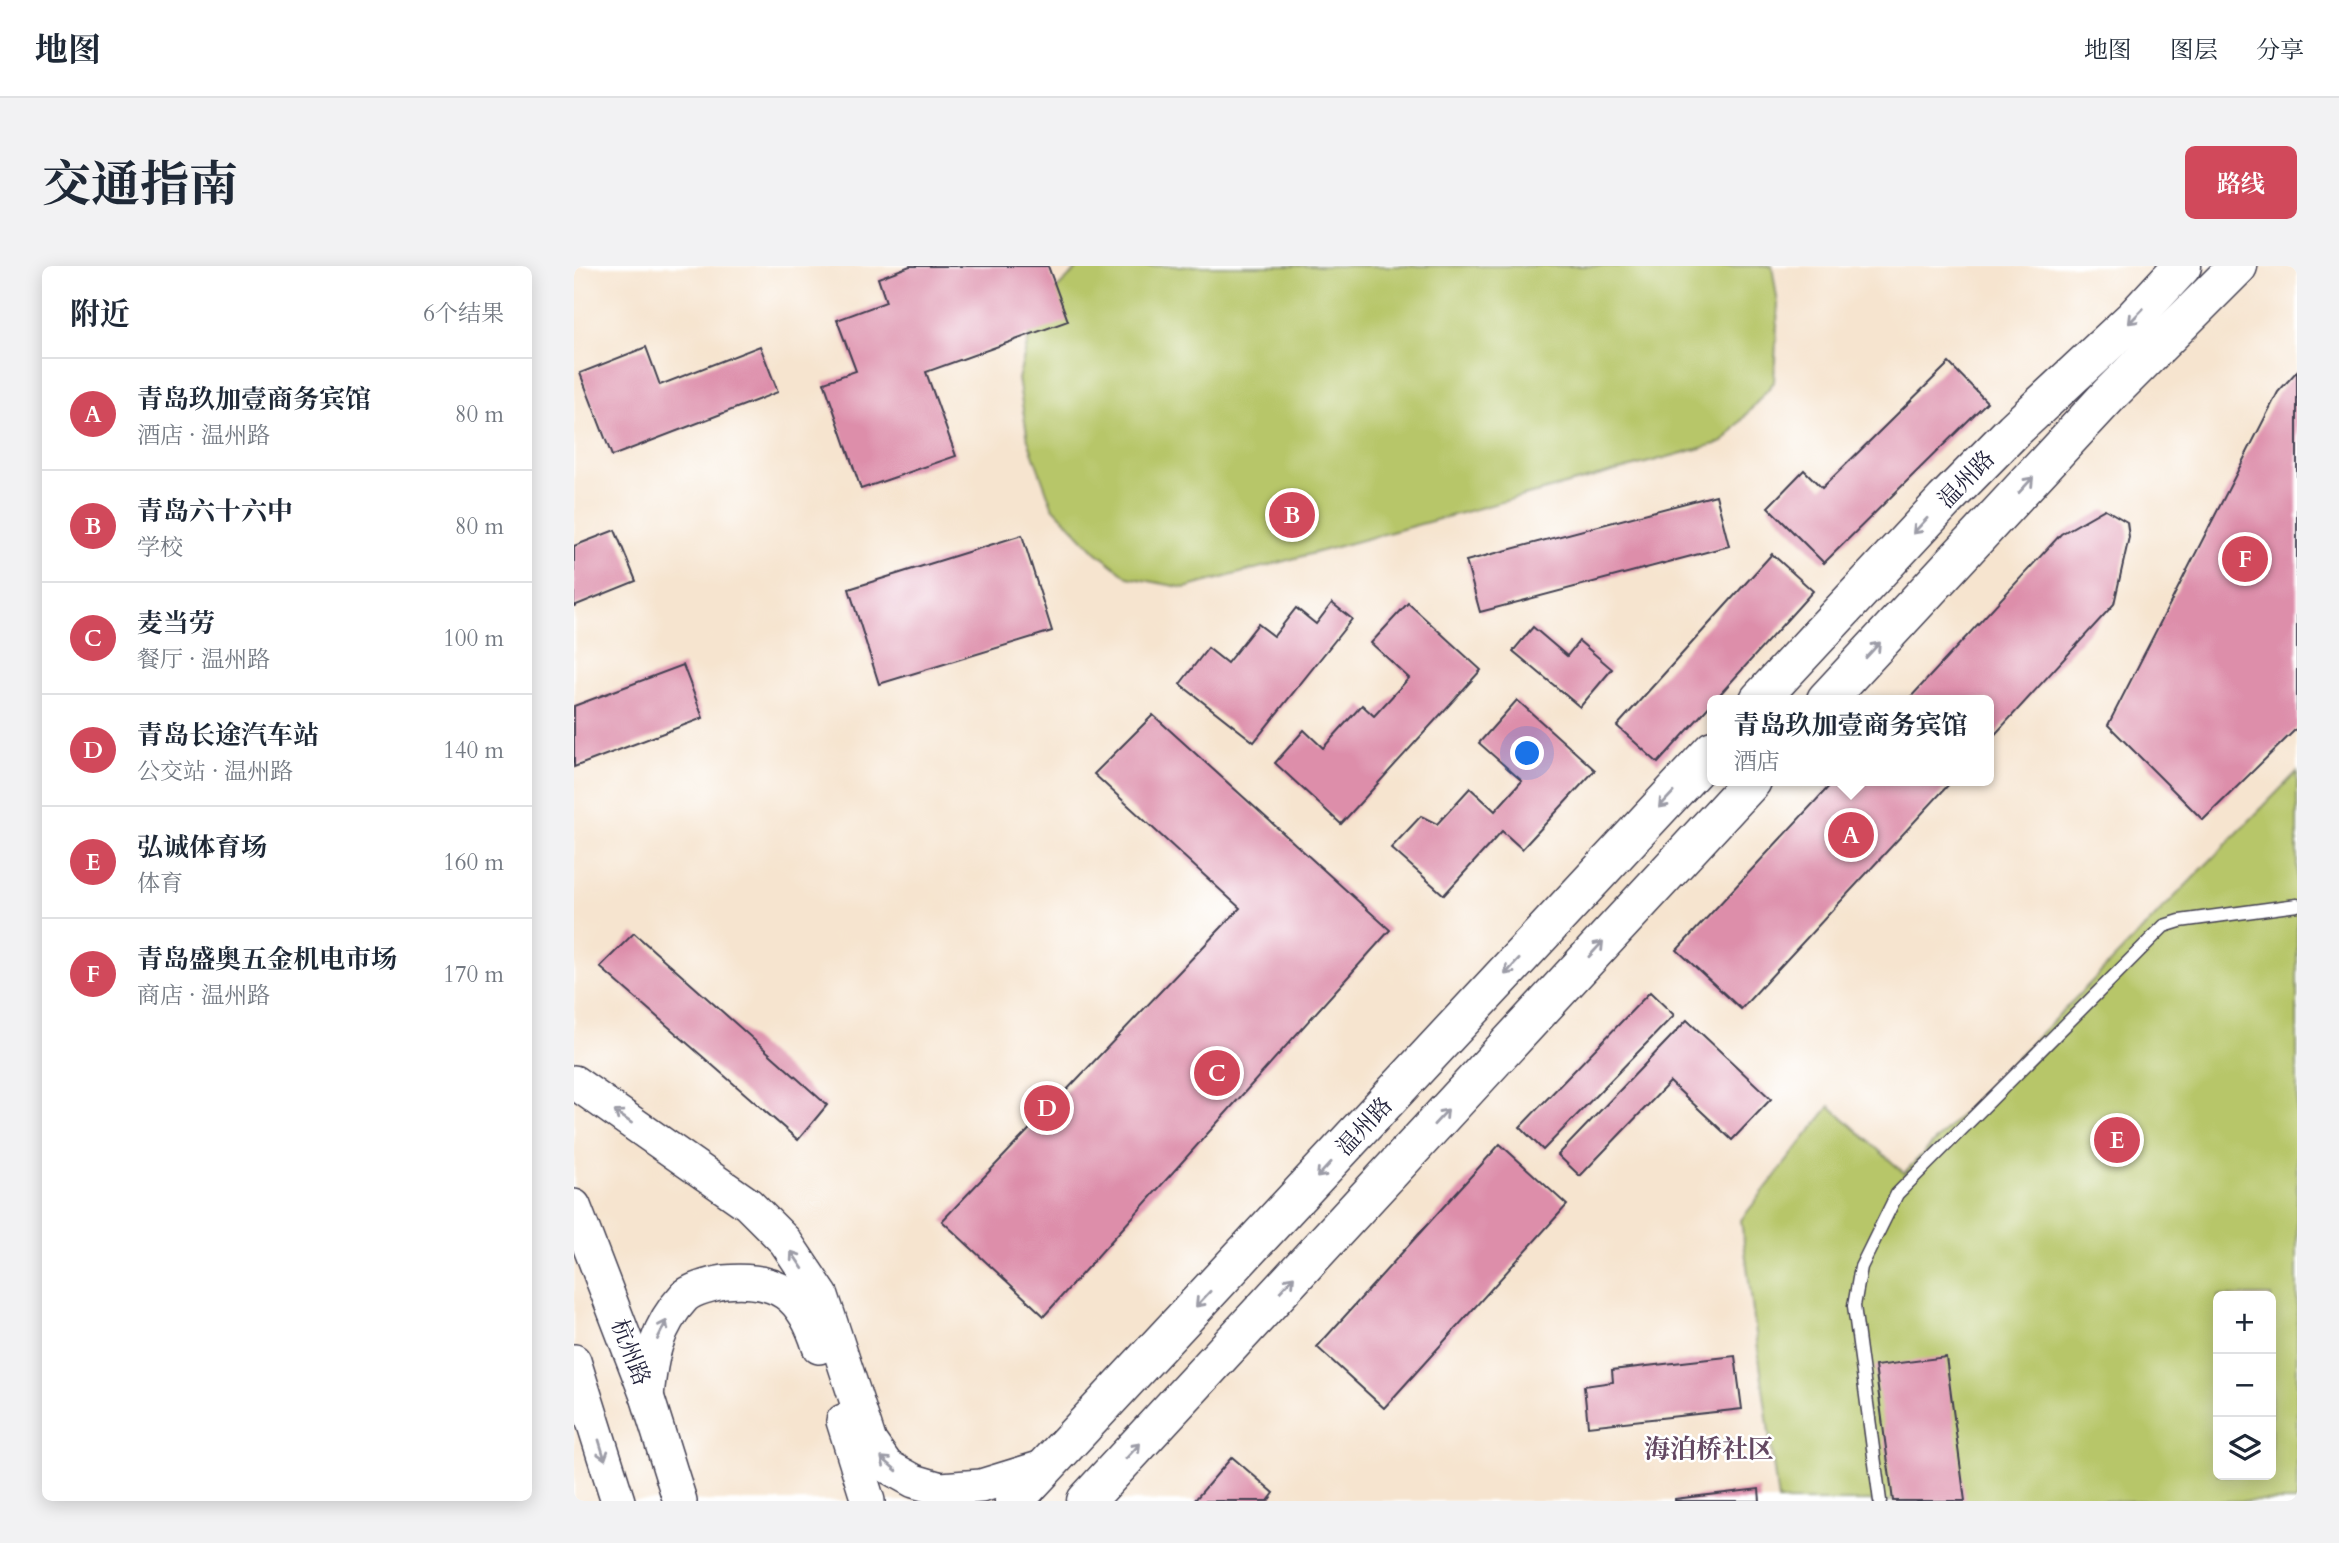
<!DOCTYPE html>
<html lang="zh">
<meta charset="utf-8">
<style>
body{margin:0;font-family:Cardo,"Noto Serif SC",serif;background:#f2f2f3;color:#1f2937}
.controls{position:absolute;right:21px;bottom:21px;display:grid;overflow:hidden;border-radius:10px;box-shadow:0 4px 18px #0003}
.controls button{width:63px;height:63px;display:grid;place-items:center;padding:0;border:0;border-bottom:2px solid #e0e1e3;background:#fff;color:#1f2937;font:35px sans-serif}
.you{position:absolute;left:954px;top:488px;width:24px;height:24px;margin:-18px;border:5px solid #fff;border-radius:50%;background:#1a73e8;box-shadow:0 0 0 10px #1a73e833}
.badge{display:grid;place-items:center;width:46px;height:46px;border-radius:50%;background:#d1495b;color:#fff;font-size:23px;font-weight:700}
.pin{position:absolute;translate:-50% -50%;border:4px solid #fff;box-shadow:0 2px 7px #0006}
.popup{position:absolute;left:1133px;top:429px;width:287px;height:91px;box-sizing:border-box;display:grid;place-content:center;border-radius:10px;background:#fff;filter:drop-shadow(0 2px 5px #0005);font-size:23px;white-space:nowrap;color:#747a83}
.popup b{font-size:26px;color:#1f2937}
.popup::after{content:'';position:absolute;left:50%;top:100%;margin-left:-14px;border:14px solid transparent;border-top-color:#fff}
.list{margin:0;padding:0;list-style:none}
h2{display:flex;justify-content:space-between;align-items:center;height:91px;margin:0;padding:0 28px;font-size:30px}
h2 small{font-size:23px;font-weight:400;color:#747a83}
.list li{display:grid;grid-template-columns:46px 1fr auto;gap:21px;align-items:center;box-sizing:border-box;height:112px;padding:0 28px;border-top:2px solid #e0e1e3}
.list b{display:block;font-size:26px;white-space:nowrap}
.list p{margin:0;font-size:23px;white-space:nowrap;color:#747a83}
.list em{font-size:23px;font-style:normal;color:#747a83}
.icon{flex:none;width:38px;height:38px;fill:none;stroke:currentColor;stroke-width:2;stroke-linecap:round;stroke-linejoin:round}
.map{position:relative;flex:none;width:1723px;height:1235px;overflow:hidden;border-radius:10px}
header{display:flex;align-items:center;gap:42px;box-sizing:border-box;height:98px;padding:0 35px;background:#fff;border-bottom:2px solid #e0e1e3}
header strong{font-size:33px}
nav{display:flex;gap:38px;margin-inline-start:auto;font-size:24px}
.intro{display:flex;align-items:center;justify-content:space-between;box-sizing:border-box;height:168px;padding:0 42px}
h1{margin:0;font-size:49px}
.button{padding:18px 32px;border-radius:10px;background:#d1495b;color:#fff;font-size:24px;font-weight:700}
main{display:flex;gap:42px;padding:0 42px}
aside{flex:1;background:#fff;border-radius:10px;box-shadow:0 4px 18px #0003}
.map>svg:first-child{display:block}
.green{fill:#b7c669;stroke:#6c7452;stroke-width:2;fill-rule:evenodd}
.building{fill:#dd8eaa}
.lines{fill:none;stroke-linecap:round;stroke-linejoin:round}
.lane-casing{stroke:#423f51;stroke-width:15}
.secondary-casing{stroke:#423f51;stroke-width:36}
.primary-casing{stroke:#423f51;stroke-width:41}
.lane{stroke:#fff;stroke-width:12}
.secondary{stroke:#fff;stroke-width:33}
.primary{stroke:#fff;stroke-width:38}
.oneway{stroke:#9c9ca7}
.labels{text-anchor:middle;stroke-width:5;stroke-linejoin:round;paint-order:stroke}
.street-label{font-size:23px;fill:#22223b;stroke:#fff}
.quarter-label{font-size:26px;font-weight:bold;fill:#634862;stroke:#fff}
</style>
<header>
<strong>地图</strong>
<nav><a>地图</a><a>图层</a><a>分享</a></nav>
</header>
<div class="intro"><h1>交通指南</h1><a class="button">路线</a></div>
<main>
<aside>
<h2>附近<small>6个结果</small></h2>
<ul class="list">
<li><span class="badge">A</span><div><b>青岛玖加壹商务宾馆</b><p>酒店 · 温州路</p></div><em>80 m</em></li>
<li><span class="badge">B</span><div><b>青岛六十六中</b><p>学校</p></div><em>80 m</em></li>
<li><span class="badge">C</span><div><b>麦当劳</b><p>餐厅 · 温州路</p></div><em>100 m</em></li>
<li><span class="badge">D</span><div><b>青岛长途汽车站</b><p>公交站 · 温州路</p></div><em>140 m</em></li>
<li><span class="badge">E</span><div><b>弘诚体育场</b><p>体育</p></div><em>160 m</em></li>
<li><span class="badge">F</span><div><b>青岛盛奥五金机电市场</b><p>商店 · 温州路</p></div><em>170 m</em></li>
</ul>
</aside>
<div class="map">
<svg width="1723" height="1235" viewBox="0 0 1723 1235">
<rect width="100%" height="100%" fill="#fff"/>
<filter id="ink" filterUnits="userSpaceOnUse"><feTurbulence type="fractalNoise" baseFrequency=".0143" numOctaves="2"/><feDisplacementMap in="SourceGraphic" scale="14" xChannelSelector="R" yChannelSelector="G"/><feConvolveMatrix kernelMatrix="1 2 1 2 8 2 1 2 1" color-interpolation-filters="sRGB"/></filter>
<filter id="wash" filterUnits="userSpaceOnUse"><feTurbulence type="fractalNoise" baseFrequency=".00686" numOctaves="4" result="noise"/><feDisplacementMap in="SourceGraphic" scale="28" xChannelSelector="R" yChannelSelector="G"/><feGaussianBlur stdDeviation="1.57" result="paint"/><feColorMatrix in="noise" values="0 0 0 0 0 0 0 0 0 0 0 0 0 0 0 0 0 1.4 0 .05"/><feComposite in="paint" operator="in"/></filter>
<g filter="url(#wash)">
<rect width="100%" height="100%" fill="#f6e4cf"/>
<g class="green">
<polygon points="506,0 1198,0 1204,38 1200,116 1149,176 611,322 554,311 522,286 478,240 454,174 444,113 463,42"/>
<path d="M1723 506V1235H1204L1167 954 1256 840 1330 907ZM1644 1030H1697V1209H1644Z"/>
</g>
<g id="blocks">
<g class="building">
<polygon points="336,0 474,0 494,55 352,106 382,190 287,223 250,116 282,105 263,54 312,36 304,12"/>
<polygon points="186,80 204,126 38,190 6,107 72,81 86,119"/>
<polygon points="1375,97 1413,136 1250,297 1194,241 1230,204 1248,222"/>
<polygon points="1723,105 1723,462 1629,554 1534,459 1704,126"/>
<polygon points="1142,229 1155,280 906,346 892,295"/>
<polygon points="1531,243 1553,256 1555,271 1540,338 1415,475 1415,434 1334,434 1487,268"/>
<polygon points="41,264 62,315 0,340 0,280"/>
<polygon points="448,269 478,365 305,418 275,323"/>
<polygon points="1198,288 1239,325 1084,497 1043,460"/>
<polygon points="758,337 778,353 680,476 606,418 634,382 653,397 684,358 700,370 722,342 742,358"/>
<polygon points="834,337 907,404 767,558 701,497 730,464 749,482 788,439 800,450 835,412 797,377"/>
<polygon points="959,361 993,390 1005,375 1038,403 1006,441 939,385"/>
<polygon points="109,399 129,452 0,501 0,440"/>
<polygon points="943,434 1021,504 948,583 928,565 870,629 817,582 847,550 863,558 896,522 921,545 948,515 905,477"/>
<polygon points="579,449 816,664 470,1050 368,955 666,642 520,508"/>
<polygon points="1260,515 1378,515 1167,743 1103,684"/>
<polygon points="60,667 253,839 224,874 26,701"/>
<polygon points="1076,726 1100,749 969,884 946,861"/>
<polygon points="1113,754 1197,833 1158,874 1096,816 1006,910 984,889"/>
<polygon points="926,878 993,939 810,1142 743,1081"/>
<polygon points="1161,1090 1168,1143 1014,1160 1010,1120 1039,1116 1038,1104"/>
<polygon points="1372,1091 1391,1235 1319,1235 1301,1100"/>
<polygon points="658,1191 700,1227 694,1235 620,1235"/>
<polygon points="1185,1223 1186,1235 1101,1235 1101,1233"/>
</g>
</g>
</g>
<g filter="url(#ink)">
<use href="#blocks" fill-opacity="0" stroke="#423f51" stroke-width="2"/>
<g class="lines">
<g class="lane-casing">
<polyline id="lane" points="1306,1235 1280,1040 1287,1001 1323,928 1590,660 1606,655 1723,639"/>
</g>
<g class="secondary-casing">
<g id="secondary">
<polyline points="0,816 174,938 211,975 248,1030 296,1176 313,1200 340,1215 367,1223 407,1220 472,1200"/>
<polyline points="0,940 73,1130 106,1235"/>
<polyline points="0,1095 44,1235"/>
<path d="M73 1130C77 1091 82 1061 110 1031 118 1023 139 1018 150 1016 204 1011 229 1029 245 1081"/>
<polyline points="269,1155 294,1235"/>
</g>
</g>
<g class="primary-casing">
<g id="primary">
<polyline points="1185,434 1371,234 1440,164 1560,52 1608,0"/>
<polyline points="1252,434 1536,128 1664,0"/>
<polyline points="440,1235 1139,484"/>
<polyline points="512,1235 1178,515"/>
</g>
</g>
<use href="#lane" class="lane"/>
<use href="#secondary" class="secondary"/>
<use href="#primary" class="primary"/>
</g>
<defs><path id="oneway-shaft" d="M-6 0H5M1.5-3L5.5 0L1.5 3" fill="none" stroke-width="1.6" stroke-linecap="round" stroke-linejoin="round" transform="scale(1.75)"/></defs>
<g class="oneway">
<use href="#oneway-shaft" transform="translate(1562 50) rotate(134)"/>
<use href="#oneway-shaft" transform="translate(1452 219) rotate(-47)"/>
<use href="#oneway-shaft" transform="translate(1346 260) rotate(133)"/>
<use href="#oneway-shaft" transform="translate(1299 384) rotate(-47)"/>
<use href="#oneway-shaft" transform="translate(1092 534) rotate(133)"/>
<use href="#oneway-shaft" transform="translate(1022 683) rotate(-47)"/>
<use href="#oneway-shaft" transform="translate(938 701) rotate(133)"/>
<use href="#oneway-shaft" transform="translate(49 851) rotate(-145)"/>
<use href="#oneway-shaft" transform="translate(867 851) rotate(-47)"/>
<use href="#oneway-shaft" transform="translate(750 904) rotate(133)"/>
<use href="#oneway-shaft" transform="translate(223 994) rotate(-124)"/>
<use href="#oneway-shaft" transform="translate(713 1018) rotate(-47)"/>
<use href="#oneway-shaft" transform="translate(629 1033) rotate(133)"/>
<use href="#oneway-shaft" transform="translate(88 1064) rotate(-64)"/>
<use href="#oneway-shaft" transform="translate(28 1184) rotate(73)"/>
<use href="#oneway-shaft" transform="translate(559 1185) rotate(-47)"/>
<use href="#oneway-shaft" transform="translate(315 1198) rotate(-139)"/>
</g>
</g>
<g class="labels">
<g class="street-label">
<text transform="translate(1392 213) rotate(-46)" y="8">温州路</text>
<text transform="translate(790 860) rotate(-47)" y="8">温州路</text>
<text transform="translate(57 1086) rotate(69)" y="8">杭州路</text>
</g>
<g class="quarter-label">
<text x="1135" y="1192">海泊桥社区</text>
</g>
</g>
</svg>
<div class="controls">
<button>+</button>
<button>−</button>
<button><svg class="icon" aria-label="layers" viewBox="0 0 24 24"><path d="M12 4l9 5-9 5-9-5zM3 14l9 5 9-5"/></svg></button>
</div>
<div class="you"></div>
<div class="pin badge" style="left:1277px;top:569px">A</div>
<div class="popup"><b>青岛玖加壹商务宾馆</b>酒店</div>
<div class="pin badge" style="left:718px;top:249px">B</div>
<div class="pin badge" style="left:643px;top:807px">C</div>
<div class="pin badge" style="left:473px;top:842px">D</div>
<div class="pin badge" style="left:1543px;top:874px">E</div>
<div class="pin badge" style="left:1671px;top:293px">F</div>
</div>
</main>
